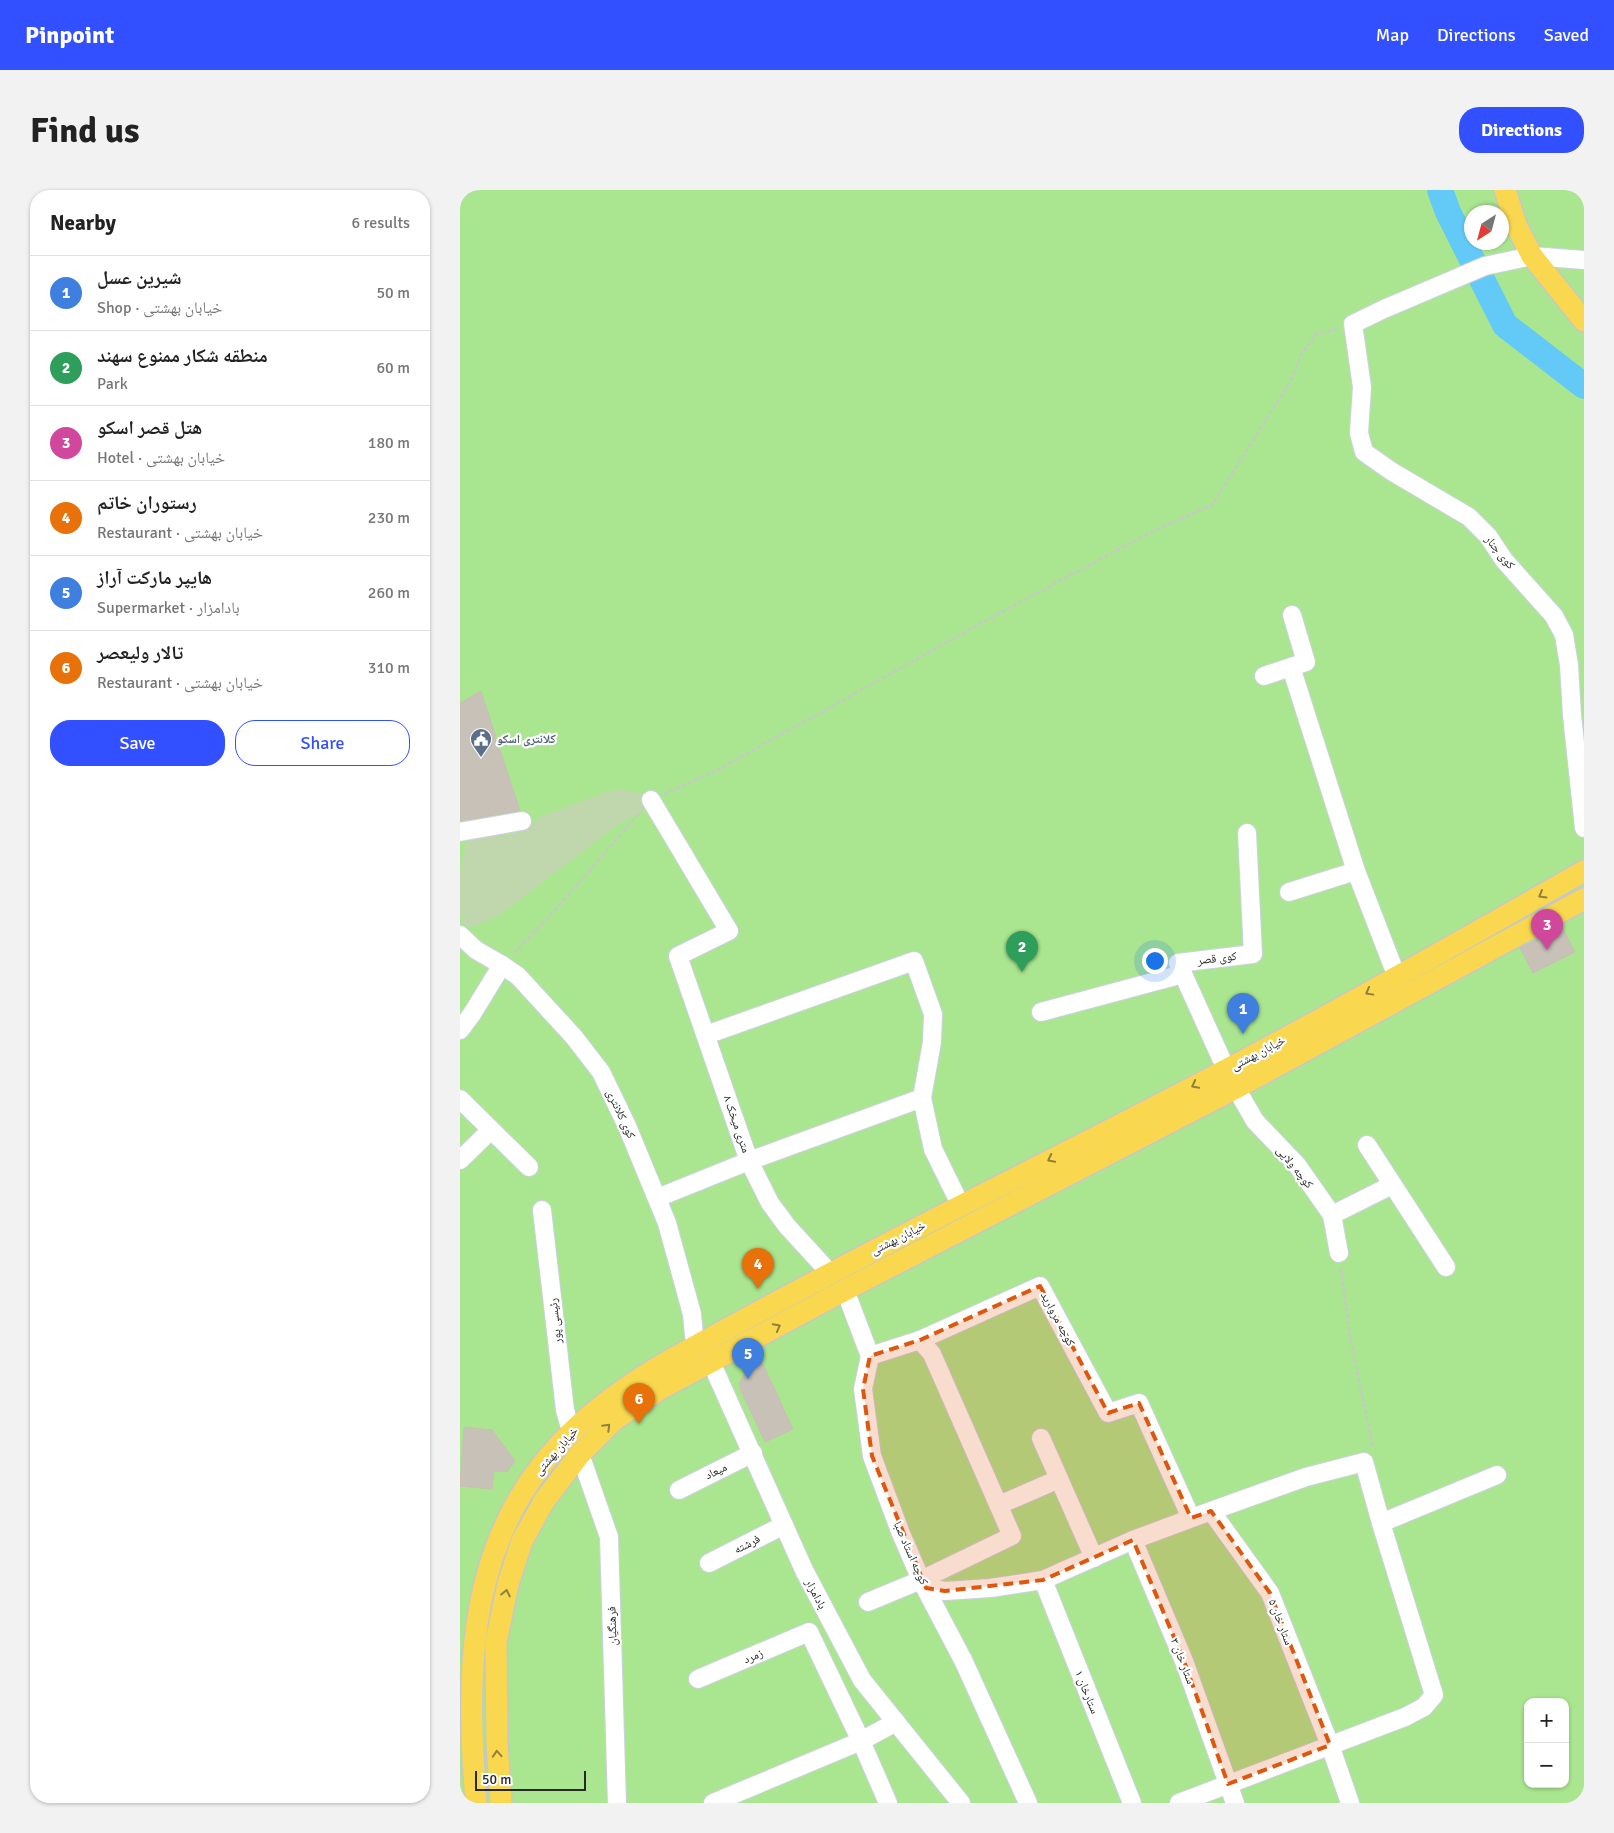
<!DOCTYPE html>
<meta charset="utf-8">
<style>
body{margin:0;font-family:Signika,"Noto Naskh Arabic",sans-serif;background:#f2f2f2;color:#222}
.controls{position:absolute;right:15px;bottom:15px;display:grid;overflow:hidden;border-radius:10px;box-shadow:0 1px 4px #0004}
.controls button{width:45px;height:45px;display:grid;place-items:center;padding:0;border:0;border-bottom:1px solid #e0e0e0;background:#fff;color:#222;font:25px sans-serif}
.compass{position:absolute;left:1004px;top:15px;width:45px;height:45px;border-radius:50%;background:#fff;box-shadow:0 1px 4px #0004;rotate:216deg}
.scale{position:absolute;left:15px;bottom:12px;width:111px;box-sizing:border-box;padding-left:5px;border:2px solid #282828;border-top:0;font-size:14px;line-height:18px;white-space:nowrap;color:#282828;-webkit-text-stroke:4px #fff;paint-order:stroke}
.you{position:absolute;left:694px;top:770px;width:18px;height:18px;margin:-12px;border:4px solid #fff;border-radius:50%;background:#1a73e8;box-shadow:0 0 0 8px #1a73e833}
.badge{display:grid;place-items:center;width:32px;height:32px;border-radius:50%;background:#3250ff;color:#fff;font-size:16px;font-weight:700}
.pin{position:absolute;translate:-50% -41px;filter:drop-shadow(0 1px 2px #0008)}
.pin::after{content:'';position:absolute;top:26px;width:18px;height:15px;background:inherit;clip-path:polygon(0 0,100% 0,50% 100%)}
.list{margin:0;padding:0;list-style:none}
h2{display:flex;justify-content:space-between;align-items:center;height:65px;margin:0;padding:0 20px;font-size:21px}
h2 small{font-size:16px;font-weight:400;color:#767676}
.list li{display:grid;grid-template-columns:32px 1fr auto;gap:15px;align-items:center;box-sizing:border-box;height:75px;padding:0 20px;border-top:1px solid #e0e0e0}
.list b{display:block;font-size:19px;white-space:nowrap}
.list p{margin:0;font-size:16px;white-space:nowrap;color:#767676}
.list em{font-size:16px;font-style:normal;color:#767676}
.actions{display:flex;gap:10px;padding:15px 20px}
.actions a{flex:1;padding:11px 0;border:1px solid #3250ff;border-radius:20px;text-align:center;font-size:18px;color:#3250ff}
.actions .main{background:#3250ff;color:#fff}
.map{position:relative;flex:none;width:1124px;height:1613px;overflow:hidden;border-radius:20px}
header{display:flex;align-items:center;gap:30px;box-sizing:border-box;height:70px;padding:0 25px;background:#3250ff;color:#fff}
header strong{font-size:24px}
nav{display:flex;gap:28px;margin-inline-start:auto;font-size:18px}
.intro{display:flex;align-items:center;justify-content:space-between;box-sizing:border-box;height:120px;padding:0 30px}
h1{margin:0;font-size:35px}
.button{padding:12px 22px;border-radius:20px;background:#3250ff;color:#fff;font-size:18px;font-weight:700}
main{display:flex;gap:30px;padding:0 30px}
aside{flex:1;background:#fff;border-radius:20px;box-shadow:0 1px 4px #0004}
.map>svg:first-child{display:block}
.green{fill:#aae690;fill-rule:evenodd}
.cemetery{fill:#c0d7ae}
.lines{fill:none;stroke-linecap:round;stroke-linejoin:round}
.river{stroke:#63c9f6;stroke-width:26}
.building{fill:#c7c1b8;stroke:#c7c0b2}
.minor-casing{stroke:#cdd0e2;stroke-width:20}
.major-casing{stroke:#c7c7c7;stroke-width:24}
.path{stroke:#c7c7c7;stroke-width:2.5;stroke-dasharray:4 2.5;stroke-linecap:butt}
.minor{stroke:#fff;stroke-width:18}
.major{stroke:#f9d850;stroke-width:21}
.oneway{stroke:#90803c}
.marked{fill:#de570d;fill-opacity:0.2;stroke:#de570d;stroke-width:4;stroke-dasharray:10 6;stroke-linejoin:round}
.labels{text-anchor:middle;stroke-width:4.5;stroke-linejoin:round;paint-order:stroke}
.street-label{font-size:12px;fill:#282828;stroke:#fff}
.service-label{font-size:12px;font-weight:bold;fill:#4e5e75;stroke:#fff;text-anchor:start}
</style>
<header>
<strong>Pinpoint</strong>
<nav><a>Map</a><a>Directions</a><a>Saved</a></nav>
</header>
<div class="intro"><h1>Find us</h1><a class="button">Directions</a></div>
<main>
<aside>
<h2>Nearby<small>6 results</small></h2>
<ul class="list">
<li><span class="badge" style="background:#3f7fe0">1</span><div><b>شیرین عسل</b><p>Shop · خیابان بهشتی</p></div><em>50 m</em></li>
<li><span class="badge" style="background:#2e9e5b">2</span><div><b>منطقه شکار ممنوع سهند</b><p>Park</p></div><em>60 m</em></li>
<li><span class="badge" style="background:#d1479c">3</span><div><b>هتل قصر اسکو</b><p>Hotel · خیابان بهشتی</p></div><em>180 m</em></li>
<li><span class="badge" style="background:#e8710a">4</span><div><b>رستوران خاتم</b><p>Restaurant · خیابان بهشتی</p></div><em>230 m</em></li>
<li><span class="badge" style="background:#3f7fe0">5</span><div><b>هایپر مارکت آراز</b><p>Supermarket · بادامزار</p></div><em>260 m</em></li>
<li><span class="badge" style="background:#e8710a">6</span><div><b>تالار ولیعصر</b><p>Restaurant · خیابان بهشتی</p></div><em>310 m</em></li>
</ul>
<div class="actions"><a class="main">Save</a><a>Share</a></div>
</aside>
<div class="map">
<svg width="1124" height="1613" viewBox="0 0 1124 1613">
<rect width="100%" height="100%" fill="#ece4d8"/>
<path class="green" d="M0 0H1124V1613H0ZM1012 22H1042V52H1012ZM1068 1512H1105V1594H1068Z"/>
<polygon class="cemetery" points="155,599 188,604 188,617 157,635 41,724 13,737 3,735 0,721 0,681 6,654 17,645 49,646 84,625"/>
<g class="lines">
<polyline class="river" points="980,0 988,22 1045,135 1124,196"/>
</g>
<g class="building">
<polygon points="21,501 60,621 0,631 0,513"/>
<polygon points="1102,737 1115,762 1073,783 1060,758"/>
<polygon points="302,1172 333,1239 305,1252 280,1199 280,1192 286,1182 293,1176"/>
<polygon points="4,1237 32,1240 55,1271 47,1282 34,1281 32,1299 0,1296"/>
</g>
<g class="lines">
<g class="minor-casing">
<g id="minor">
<polyline points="1124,70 1072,66 1025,76 924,119 893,134 902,197 899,243 904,262 931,281 1009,327 1028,346 1044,370 1094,426 1104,445 1109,475 1112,525 1124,638"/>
<polyline points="831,477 896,681 937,787"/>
<polyline points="804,486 846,472 832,425"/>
<polyline points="191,610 269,741 218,766 289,971 310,1013 327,1036 370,1083"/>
<polyline points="0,642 62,631"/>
<polyline points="829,702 896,681"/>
<polyline points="0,745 16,760 42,775 58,786 114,847 141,882 167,936 207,1033 232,1124 235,1156"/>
<polyline points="581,822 723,784"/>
<polyline points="0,840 12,824 42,775"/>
<polyline points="246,845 454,771 473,824 472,852 462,908 473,959 501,1016"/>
<polyline points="766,879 718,773 793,764 787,643"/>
<polyline points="776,898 795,931 837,975 872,1025 879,1063"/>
<polyline points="0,909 69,977"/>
<polyline points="907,955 986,1077"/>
<polyline points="0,970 31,940"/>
<polyline points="197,1008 289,971 462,908"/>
<polyline points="82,1020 105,1220 111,1241"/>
<polyline points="872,1025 932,995"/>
<polyline points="385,1100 410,1166 403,1199 412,1266 440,1341 461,1390 504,1472 568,1613"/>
<polyline points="460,1150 580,1096 648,1223 679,1213 731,1328"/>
<polyline points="251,1172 344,1380 402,1490 501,1613"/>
<polyline points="581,1248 634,1368"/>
<polyline points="120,1264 149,1347 157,1613"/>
<polyline points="219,1300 293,1263"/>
<polyline points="539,1315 599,1289"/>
<polyline points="751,1321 810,1403 870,1555 890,1613"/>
<polyline points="921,1333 1037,1285"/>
<polyline points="673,1350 724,1471 775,1613"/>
<polyline points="249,1373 324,1335"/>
<polyline points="583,1390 672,1613"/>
<polyline points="466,1398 485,1401 530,1398 583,1390 673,1350 751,1321 846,1287 904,1272 921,1333 974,1505 964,1517 945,1527 719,1613"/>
<polyline points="408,1412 461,1390 552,1346 472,1164 460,1150 410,1166"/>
<polyline points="238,1489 349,1442 401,1551 428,1613"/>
<polyline points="253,1613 401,1551 436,1532"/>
</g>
</g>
<g class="major-casing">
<g id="major">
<polyline points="1045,0 1056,35 1072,66 1124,131"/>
<path d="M16 1613C7 1496 5 1373 81 1276 136 1205 212 1169 289 1127 365 1086 441 1046 518 1007 620 955 723 904 824 849 924 795 1024 738 1124 681"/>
<polyline points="41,1613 37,1553 36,1452 48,1394 62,1351 84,1311 120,1264 154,1230 200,1199 385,1100 776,898 1124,709"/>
</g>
</g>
<g class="path">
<polyline points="204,604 259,579 536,425 695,340 752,315 830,192 842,163 856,144 877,139"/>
<polyline points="54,763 96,719 180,622"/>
<polyline points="881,1079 890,1147 912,1253 911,1258"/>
</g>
<use href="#minor" class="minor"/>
<use href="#major" class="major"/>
</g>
<defs><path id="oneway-chevron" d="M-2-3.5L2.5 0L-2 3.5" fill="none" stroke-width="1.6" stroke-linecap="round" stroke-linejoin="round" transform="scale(1.25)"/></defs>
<g class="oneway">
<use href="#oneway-chevron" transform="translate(1082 705) rotate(150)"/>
<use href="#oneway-chevron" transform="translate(909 802) rotate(151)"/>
<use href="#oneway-chevron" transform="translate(735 895) rotate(153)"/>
<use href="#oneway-chevron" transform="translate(591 969) rotate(153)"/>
<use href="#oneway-chevron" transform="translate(317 1137) rotate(-28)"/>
<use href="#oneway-chevron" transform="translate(147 1237) rotate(-45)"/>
<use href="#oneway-chevron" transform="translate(46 1403) rotate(-78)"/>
<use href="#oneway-chevron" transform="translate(37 1564) rotate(-94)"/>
</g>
<path class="marked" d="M580 1096 648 1223 679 1213 731 1328 751 1321 810 1403 870 1555 768 1594 724 1471 673 1350 583 1390 485 1401 466 1398 412 1266 403 1199 410 1166 460 1150Z"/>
<defs>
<g id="civic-pin" transform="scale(1.125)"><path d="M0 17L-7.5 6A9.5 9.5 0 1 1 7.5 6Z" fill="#5c6f8a" stroke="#fff"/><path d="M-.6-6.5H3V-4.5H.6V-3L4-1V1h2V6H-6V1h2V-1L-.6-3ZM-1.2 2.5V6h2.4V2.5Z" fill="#fff"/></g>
</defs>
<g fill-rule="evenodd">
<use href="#civic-pin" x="21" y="549"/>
</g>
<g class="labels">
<g class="street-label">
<text transform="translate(1040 362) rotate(51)" y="4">کوی چنار</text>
<text transform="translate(757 768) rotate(-7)" y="4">کوی قصر</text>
<text transform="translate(798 863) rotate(-28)" y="4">خیابان بهشتی</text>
<text transform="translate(161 924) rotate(65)" y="4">کوی کلانتری</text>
<text transform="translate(277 934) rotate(71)" y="4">۸ متری میخک</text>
<text transform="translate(835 977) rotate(51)" y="4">کوچه ولایی</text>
<text transform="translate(438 1048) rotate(-27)" y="4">خیابان بهشتی</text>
<text transform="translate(598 1129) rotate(62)" y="4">کوچه مروارید</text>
<text transform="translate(95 1131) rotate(-96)" y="4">رئیسی پور</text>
<text transform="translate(96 1261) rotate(-49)" y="4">خیابان بهشتی</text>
<text transform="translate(256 1281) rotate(-26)" y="4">میعاد</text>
<text transform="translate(287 1354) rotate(-27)" y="4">فرشته</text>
<text transform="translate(451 1363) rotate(66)" y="4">کوچه استاد صبا</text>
<text transform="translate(356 1404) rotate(62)" y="4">بادامزار</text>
<text transform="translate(821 1432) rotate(69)" y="4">ستار خان ۵</text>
<text transform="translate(152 1436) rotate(-92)" y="4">فرهنگیان</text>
<text transform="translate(293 1466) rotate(-23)" y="4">زمرد</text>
<text transform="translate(723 1471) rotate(69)" y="4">ستار خان ۳</text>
<text transform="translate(627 1502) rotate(68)" y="4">ستارخان ۱</text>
</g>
<g class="service-label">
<text x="37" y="553">کلانتری اسکو</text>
</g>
</g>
</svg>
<div class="controls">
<button>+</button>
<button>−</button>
</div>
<svg class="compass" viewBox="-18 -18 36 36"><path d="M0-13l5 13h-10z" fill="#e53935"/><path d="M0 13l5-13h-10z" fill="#767676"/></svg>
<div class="scale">50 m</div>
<div class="you"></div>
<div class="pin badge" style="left:783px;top:844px;background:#3f7fe0">1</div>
<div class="pin badge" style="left:562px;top:782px;background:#2e9e5b">2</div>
<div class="pin badge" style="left:1087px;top:760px;background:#d1479c">3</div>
<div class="pin badge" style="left:298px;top:1099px;background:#e8710a">4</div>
<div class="pin badge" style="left:288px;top:1189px;background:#3f7fe0">5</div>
<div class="pin badge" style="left:179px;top:1234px;background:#e8710a">6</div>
</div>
</main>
